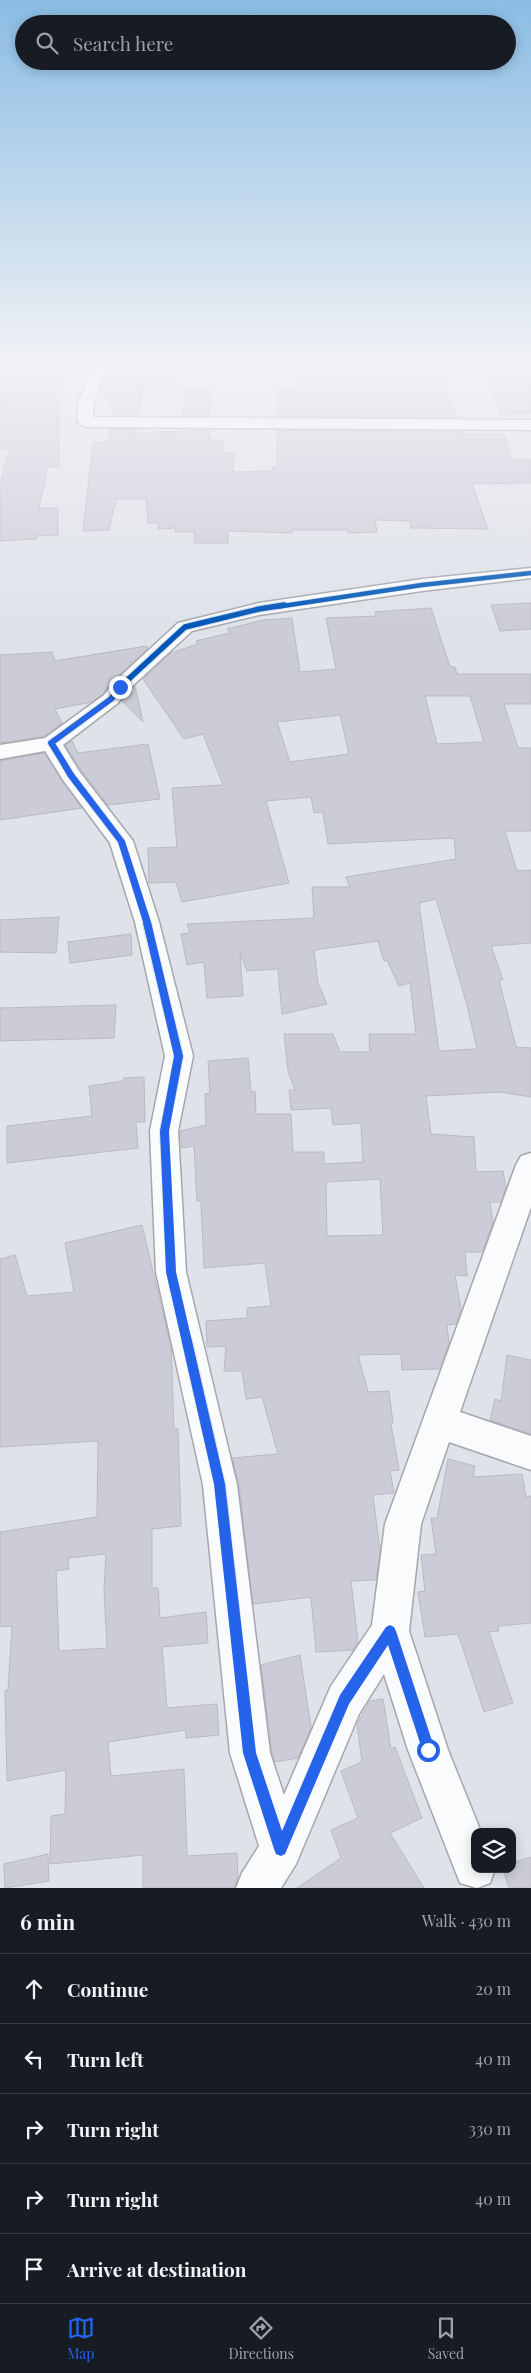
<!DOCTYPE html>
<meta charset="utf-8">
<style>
body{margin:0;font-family:"Playfair Display",serif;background:#20242c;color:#f1f3f6}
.controls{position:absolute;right:15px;bottom:15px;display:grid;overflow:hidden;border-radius:10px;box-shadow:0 2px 12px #0003}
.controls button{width:45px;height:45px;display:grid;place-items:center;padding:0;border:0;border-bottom:1px solid #363941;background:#171b24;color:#f1f3f6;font:25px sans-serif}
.stop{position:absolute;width:15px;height:15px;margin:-11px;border:4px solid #2563eb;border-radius:50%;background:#fff}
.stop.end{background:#2563eb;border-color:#fff;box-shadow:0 1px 5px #0008}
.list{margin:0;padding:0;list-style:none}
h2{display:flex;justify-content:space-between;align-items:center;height:65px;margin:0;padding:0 20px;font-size:21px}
h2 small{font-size:16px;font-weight:400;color:#9ea1a6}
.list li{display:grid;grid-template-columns:32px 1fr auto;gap:15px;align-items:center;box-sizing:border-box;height:70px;padding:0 20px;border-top:1px solid #363941}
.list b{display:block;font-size:19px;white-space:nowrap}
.list em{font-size:16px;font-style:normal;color:#9ea1a6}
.icon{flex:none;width:28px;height:28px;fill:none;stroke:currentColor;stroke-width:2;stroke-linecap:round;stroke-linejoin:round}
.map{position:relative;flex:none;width:531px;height:1888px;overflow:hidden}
.search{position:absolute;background:#171b24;box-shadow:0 2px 12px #0003;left:15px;right:15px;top:15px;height:55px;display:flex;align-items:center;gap:12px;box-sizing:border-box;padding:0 18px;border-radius:28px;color:#9ea1a6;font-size:19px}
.sheet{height:415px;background:#171b24}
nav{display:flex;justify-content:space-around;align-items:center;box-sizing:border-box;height:70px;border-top:1px solid #363941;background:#171b24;font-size:14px;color:#9ea1a6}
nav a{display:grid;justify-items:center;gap:2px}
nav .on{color:#2563eb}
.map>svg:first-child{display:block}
.building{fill:#cbccd8;stroke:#b9bac0;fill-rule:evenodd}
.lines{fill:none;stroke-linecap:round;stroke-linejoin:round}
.street-casing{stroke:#a5a7ac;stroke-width:3}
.street{fill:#fafbfc;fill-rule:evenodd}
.cycleway-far3-casing{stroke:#dbe0ed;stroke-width:6}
.cycleway-far2-casing{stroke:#dbe0ed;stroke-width:8}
.cycleway-far1-casing{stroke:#dbe0ed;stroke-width:10}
.cycleway-casing{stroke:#dbe0ed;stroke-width:12}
.cycleway-far3{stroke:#0057b8;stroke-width:4.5}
.cycleway-far2{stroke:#0057b8;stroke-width:5.5}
.cycleway-far1{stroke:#0057b8;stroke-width:7}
.cycleway{stroke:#0057b8;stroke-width:9}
.route{fill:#2563eb}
</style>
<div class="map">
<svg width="531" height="1888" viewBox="0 0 531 1888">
<rect width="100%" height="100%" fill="#dfe2e9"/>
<g class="building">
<polygon points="2,362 62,362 55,402 59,401 59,467 48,467 39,508 58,508 58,535 36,536 36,539 0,541 0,485 9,450 0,449"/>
<polygon points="484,366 514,366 515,371 531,371 531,413 500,414"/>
<polygon points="412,368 438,368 457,418 277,416 278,389 297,389 297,369"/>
<polygon points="107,371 159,370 179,371 176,390 142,389 139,415 112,415 113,407 109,407 111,395 100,396"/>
<polygon points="186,390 210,390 210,416 182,416"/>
<polygon points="110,429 136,429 136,433 209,430 208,438 211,438 211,441 223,441 222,453 235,453 233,472 273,471 272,467 277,467 277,430 463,431 464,434 504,434 512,460 531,460 531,483 472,484 488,529 411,528 410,521 375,520 377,532 348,533 348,530 292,530 292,533 228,531 228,543 194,543 195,532 175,532 176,528 158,529 158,523 148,523 146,499 116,499 109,530 83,531 93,442 109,442"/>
<polygon points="531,603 531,629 500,631 491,605"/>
<path d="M431 608 450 667H455L457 674H531V704H504L518 748H531V831H505L517 871 531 870V943L491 946 503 980H499L516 1047 531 1048V1097L500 1092 426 1096 431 1134 474 1137 476 1172 503 1171 506 1188 501 1202H490L493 1222 482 1252H465L467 1276 455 1275 461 1309 456 1324 447 1325 449 1343 439 1369 402 1370 401 1354 358 1355 368 1392 389 1391 393 1423 391 1424 399 1470 390 1471 394 1493 373 1495 380 1551 376 1580 351 1581 358 1642 353 1650 316 1652 311 1597 253 1604 239 1485 232 1458 278 1454 262 1397 246 1399 242 1371H224L226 1346 207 1347 206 1321 247 1318V1308L271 1306 265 1263 204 1268 201 1201H197L194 1146 182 1148 180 1131 206 1125 205 1094 210 1093 208 1061 248 1058 251 1092 255 1091 256 1114H291L293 1152H324V1164L363 1162 361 1123 333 1125 331 1108 291 1110 289 1090H295L288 1071 284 1034H333L340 1052H370L369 1034H416L410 983 399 986 387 960 384 961 378 941 314 950 318 983 327 1004 282 1014 278 969 247 971 240 952 243 996 207 998 204 962 187 965 181 934 190 933 187 924 314 918 312 887H350L346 877 456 859 454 838 328 844 323 812 314 813 311 797 266 801 289 883 182 902 176 882 149 883 148 848 177 847 172 788 223 785 203 734 184 739 143 679 171 653 198 644 196 641 230 633 227 629 263 620 292 618 300 672 336 669 326 618 376 616 375 612ZM425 696H470L484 742 437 744ZM340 715 349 754 290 762 277 722ZM436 899 467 1005 477 1049 439 1051 419 903ZM380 1179 383 1235 327 1236 326 1182Z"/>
<polygon points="146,646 148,648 132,663 130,661 131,664 112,682 103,694 92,702 55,709 62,723 44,736 0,743 0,655 52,652 55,661"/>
<polygon points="135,686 143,722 122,701"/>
<polygon points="72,741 78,753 148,744 160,799 108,805 81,770 65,745"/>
<polygon points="44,753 82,808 0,820 0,761"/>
<polygon points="59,917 56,953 0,952 0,920"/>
<polygon points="131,934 132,955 70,963 68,942"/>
<polygon points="116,1005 114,1038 0,1041 0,1008"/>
<polygon points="144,1077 145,1122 136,1122 138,1148 7,1163 7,1126 92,1116 89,1086 124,1081 124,1078"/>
<path d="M142 1225 171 1347 174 1429H178L181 1526 152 1529V1588H158L160 1618 206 1612 208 1643 162 1647 167 1708 217 1704 219 1735 186 1738V1730L108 1742 111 1776 184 1769 187 1856 237 1853 238 1879 234 1888H143V1855L50 1864 51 1816 65 1814 66 1770 7 1781 5 1691 8 1690 12 1626 0 1627V1532L97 1517 98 1441 0 1447V1259L15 1255 27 1296 74 1292 65 1243ZM106 1554 104 1590 107 1648 59 1651 56 1571 69 1569 68 1558Z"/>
<polygon points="507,1355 531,1360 531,1434 490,1420 495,1399 501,1401"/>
<polygon points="448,1459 475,1466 473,1477 522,1474 526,1497 531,1496 531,1623 498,1626 499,1631 489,1632 513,1703 484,1712 458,1634 425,1637 418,1592 425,1591 421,1555 436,1554 431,1518 437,1518"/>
<polygon points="300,1655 311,1728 298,1758 275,1762 272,1753 261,1665"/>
<polygon points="383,1699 391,1749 395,1747 422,1818 390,1833 424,1888 297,1888 341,1858 331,1830 358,1818 341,1771 362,1762 357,1724 370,1701"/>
<polygon points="48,1854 49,1881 5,1888 4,1864"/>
<polygon points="531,1857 531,1888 509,1888 503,1869 512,1869 512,1863"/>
</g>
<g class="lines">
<g class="street-casing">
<g id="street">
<polygon points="95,362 418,362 411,366 106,369 94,402 93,417 531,420 531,430 85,427 77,422 78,402"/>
<polygon points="531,568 531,578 422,591 259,615 192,631 127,691 118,703 63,745 79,771 133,841 159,922 193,1056 178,1131 186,1272 237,1485 270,1753 284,1795 331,1686 372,1625 385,1524 516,1165 521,1156 531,1153 531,1207 460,1412 531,1436 531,1470 449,1442 421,1524 409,1631 448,1750 481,1832 475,1832 475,1869 495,1869 490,1883 477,1888 460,1883 408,1750 384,1674 359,1714 296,1864 281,1888 236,1888 242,1873 259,1846 230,1753 203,1485 156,1272 150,1131 165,1056 135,922 110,843 63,780 45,751 0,759 0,745 45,738 104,695 113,683 178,623 259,603 422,579"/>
</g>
</g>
<use href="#street" class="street"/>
<g class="cycleway-far3-casing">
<polyline id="cycleway-far3" points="276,607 422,585 531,573"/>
</g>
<g class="cycleway-far2-casing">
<polyline id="cycleway-far2" points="148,925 121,841 71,775 51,743 111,699 120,687 185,627 259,609 284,605"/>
</g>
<g class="cycleway-far1-casing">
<polyline id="cycleway-far1" points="147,924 179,1056 164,1131 171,1272 187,1342"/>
</g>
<g class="cycleway-casing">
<polyline id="cycleway" points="187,1341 220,1485 250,1753 281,1849"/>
</g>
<use href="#cycleway-far3" class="cycleway-far3"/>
<use href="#cycleway-far2" class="cycleway-far2"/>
<use href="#cycleway-far1" class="cycleway-far1"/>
<use href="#cycleway" class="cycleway"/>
</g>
<linearGradient id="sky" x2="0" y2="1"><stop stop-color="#8abce4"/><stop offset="0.58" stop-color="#f1f2f5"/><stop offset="1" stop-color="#f1f2f5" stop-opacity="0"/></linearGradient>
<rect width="531" height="627" fill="url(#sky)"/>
<polygon class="route" points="118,686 123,687 113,700 55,743 74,774 125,841 151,922 183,1056 169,1131 176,1272 225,1484 256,1753 282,1831 340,1695 386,1627 390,1625 394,1627 396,1631 435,1750 433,1755 428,1757 424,1755 388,1645 349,1704 285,1854 281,1856 276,1854 274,1849 243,1753 214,1484 166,1272 160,1131 174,1056 143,922 118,842 68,777 48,742 109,698"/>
</svg>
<div class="controls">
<button><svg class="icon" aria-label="layers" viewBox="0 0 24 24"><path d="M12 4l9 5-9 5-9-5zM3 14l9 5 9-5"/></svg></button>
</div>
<div class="stop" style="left:428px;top:1750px"></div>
<div class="stop end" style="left:120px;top:687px"></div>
<div class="search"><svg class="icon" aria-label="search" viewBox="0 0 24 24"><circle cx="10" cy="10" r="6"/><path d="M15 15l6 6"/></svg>Search here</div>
</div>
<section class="sheet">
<h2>6 min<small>Walk · 430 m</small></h2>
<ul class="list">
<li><svg class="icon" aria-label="ahead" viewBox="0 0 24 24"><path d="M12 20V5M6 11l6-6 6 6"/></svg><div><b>Continue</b></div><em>20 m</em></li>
<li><svg class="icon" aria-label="left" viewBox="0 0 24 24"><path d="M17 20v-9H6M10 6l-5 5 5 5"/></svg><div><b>Turn left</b></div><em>40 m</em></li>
<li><svg class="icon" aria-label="right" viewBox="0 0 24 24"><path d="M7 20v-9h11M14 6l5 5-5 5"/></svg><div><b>Turn right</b></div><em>330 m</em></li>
<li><svg class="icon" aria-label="right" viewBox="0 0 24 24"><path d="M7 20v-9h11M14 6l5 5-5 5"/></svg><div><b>Turn right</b></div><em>40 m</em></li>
<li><svg class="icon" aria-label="arrive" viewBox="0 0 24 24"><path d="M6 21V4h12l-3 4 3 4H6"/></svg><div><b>Arrive at destination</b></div></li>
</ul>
</section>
<nav>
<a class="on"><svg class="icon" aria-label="map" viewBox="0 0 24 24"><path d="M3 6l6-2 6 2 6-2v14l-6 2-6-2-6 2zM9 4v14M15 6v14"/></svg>Map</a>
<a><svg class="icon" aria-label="directions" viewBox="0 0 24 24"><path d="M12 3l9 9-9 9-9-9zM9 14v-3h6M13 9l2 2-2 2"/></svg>Directions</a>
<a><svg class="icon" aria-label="saved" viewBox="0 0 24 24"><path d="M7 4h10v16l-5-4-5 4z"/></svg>Saved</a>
</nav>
